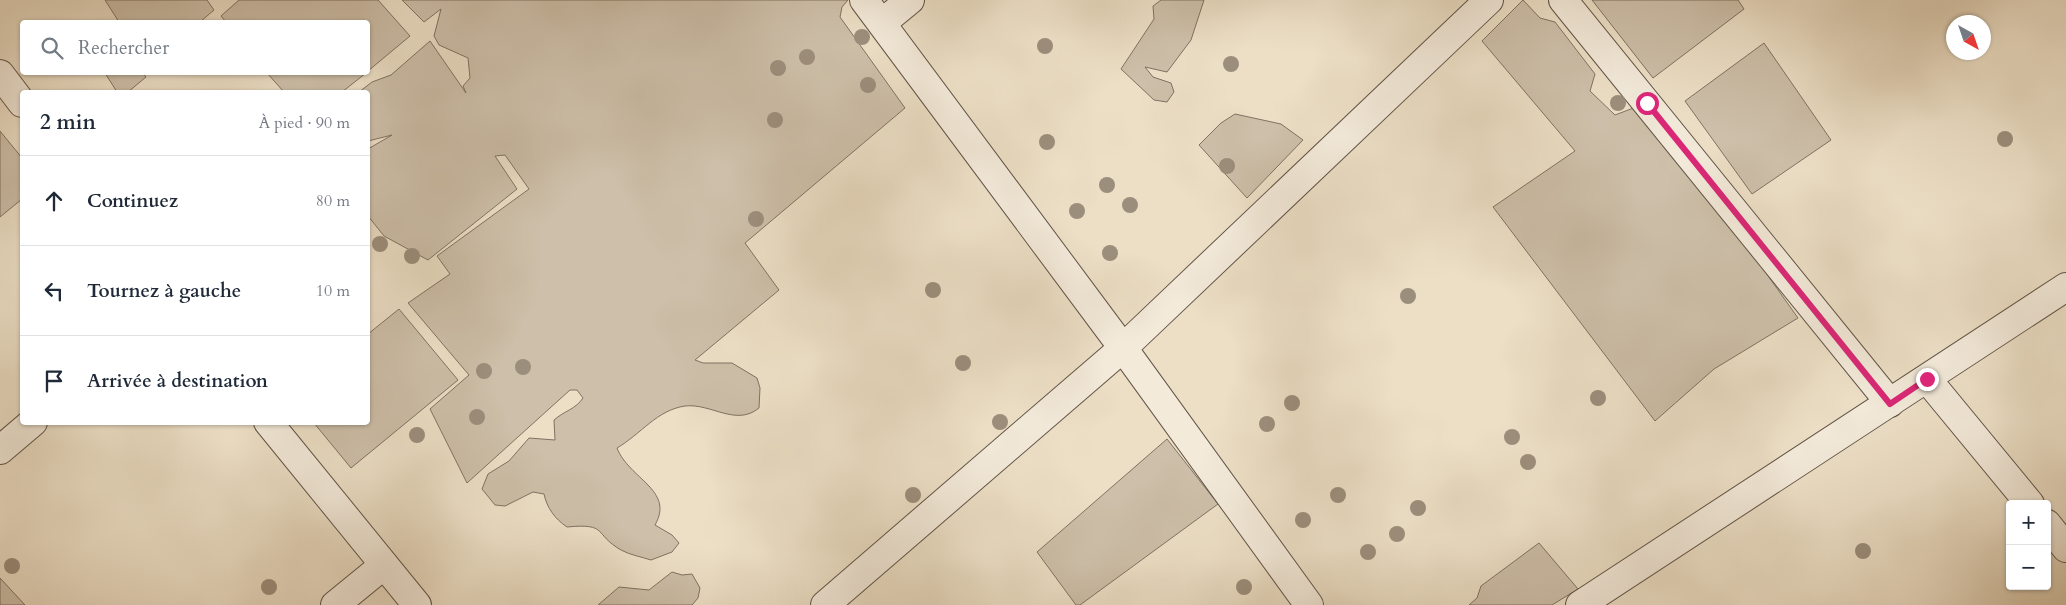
<!DOCTYPE html>
<html lang="fr">
<meta charset="utf-8">
<style>
body{margin:0;font-family:Cardo,serif;background:#f6f6f7;color:#1f2937}
.controls{position:absolute;right:15px;bottom:15px;display:grid;overflow:hidden;border-radius:5px;box-shadow:0 1px 4px #0004}
.controls button{width:45px;height:45px;display:grid;place-items:center;padding:0;border:0;border-bottom:1px solid #e0e1e3;background:#fff;color:#1f2937;font:25px sans-serif}
.compass{position:absolute;left:1946px;top:15px;width:45px;height:45px;border-radius:50%;background:#fff;box-shadow:0 1px 4px #0004;rotate:140deg}
.stop{position:absolute;width:15px;height:15px;margin:-11px;border:4px solid #db2777;border-radius:50%;background:#fff}
.stop.end{background:#db2777;border-color:#fff;box-shadow:0 1px 5px #0008}
.list{margin:0;padding:0;list-style:none}
h2{display:flex;justify-content:space-between;align-items:center;height:65px;margin:0;padding:0 20px;font-size:21px}
h2 small{font-size:16px;font-weight:400;color:#747a83}
.list li{display:grid;grid-template-columns:32px 1fr auto;gap:15px;align-items:center;box-sizing:border-box;height:90px;padding:0 20px;border-top:1px solid #e0e1e3}
.list b{display:block;font-size:19px;white-space:nowrap}
.list em{font-size:16px;font-style:normal;color:#747a83}
.icon{flex:none;width:28px;height:28px;fill:none;stroke:currentColor;stroke-width:2;stroke-linecap:round;stroke-linejoin:round}
.map{position:relative;flex:none;width:2066px;height:605px;overflow:hidden}
.search{position:absolute;background:#fff;box-shadow:0 1px 4px #0004;left:20px;top:20px;width:350px;height:55px;display:flex;align-items:center;gap:12px;box-sizing:border-box;padding:0 18px;border-radius:5px;color:#747a83;font-size:19px}
.panel{position:absolute;background:#fff;box-shadow:0 1px 4px #0004;left:20px;top:90px;width:350px;height:335px;border-radius:5px}
.map>svg:first-child{display:block}
.green{fill:#cdbfa9;stroke:#807263}
.lines{fill:none;stroke-linecap:round;stroke-linejoin:round}
.minor-casing{stroke:#625447;stroke-width:30}
.minor{stroke:#f3eada;stroke-width:28}
.tree{fill:#9c8e7c}
.route{stroke:#db2777;stroke-width:6}
</style>
<div class="map">
<svg width="2066" height="605" viewBox="0 0 2066 605">
<rect width="100%" height="100%" fill="#ecdfc6"/>
<filter id="stains"><feTurbulence type="fractalNoise" baseFrequency=".004" numOctaves="4"/><feColorMatrix values="0 0 0 0 .2 0 0 0 0 .09 0 0 0 0 .02 0 0 0 .5 -.17"/></filter>
<radialGradient id="worn" r=".72"><stop offset=".6" stop-color="#630" stop-opacity="0"/><stop offset="1" stop-color="#630" stop-opacity=".3"/></radialGradient>
<g class="green">
<polygon points="105,0 207,0 214,10 200,22 119,22"/>
<polygon points="239,0 378,0 410,36 368,71 368,22 226,22 221,16"/>
<path d="M402 0H848L842 7 840 17 905 108 745 243 779 290 695 360 703 363H732L757 378 760 388 759 408C736 427 711 403 685 406 657 410 641 434 617 448 629 479 675 490 655 525L672 535 679 543 672 552 651 560C642 557 630 555 621 550 593 534 609 523 567 527 555 519 547 508 544 494L533 492 505 506 495 505 482 489 488 474 509 461 529 438 555 440 554 420C564 411 576 409 583 398L577 390H570L467 483 430 409 469 375 408 303 450 274 437 256 529 189 505 155 495 156 517 189 428 260 384 236 368 216V149L392 135 368 141V92H359L372 82 391 75 430 41 466 93 463 86 470 78 468 58 439 45 434 36 441 9 424 22Z"/>
<polygon points="1161,0 1204,0 1191,40 1167,72 1145,67 1153,77 1171,83 1174,92 1167,102 1154,100 1121,69 1154,19 1153,6"/>
<polygon points="1523,0 1540,18 1555,22 1595,74 1590,91 1615,115 1636,107 1658,121 1798,318 1714,369 1655,421 1493,207 1575,151 1482,41"/>
<polygon points="1592,0 1738,0 1744,9 1653,78"/>
<polygon points="1764,43 1831,140 1752,194 1685,101"/>
<polygon points="105,73 143,73 146,77 128,92 117,92"/>
<polygon points="267,73 366,73 342,92 284,92"/>
<polygon points="1235,114 1281,124 1303,140 1247,198 1199,145 1221,123"/>
<polygon points="0,131 22,158 22,199 0,217"/>
<polygon points="399,309 458,380 351,468 314,423 368,422 368,334"/>
<polygon points="1167,439 1218,504 1080,605 1076,605 1037,552"/>
<polygon points="1539,543 1578,589 1552,605 1469,605 1477,598 1481,586"/>
<polygon points="672,572 682,575 692,574 700,588 698,598 692,605 598,605 619,587 649,590"/>
<polygon points="0,578 25,605 0,605"/>
</g>
<g class="lines">
<g class="minor-casing">
<g id="minor">
<polyline points="864,0 1123,348 1309,605"/>
<polyline points="1563,0 1890,403"/>
<polyline points="882,23 910,0"/>
<polyline points="0,74 22,103"/>
<polyline points="1927,379 2030,504"/>
<polyline points="268,422 417,605"/>
<polyline points="0,450 33,422"/>
<polyline points="2047,524 2066,548"/>
<polyline points="335,605 384,565"/>
<polyline points="825,605 1123,348 1489,0"/>
<polyline points="1580,605 2066,287"/>
</g>
</g>
<use href="#minor" class="minor"/>
</g>
<g class="tree">
<circle cx="862" cy="37" r="8"/>
<circle cx="1045" cy="46" r="8"/>
<circle cx="807" cy="57" r="8"/>
<circle cx="1231" cy="64" r="8"/>
<circle cx="778" cy="68" r="8"/>
<circle cx="868" cy="85" r="8"/>
<circle cx="1618" cy="103" r="8"/>
<circle cx="775" cy="120" r="8"/>
<circle cx="2005" cy="139" r="8"/>
<circle cx="1047" cy="142" r="8"/>
<circle cx="1227" cy="166" r="8"/>
<circle cx="1107" cy="185" r="8"/>
<circle cx="1130" cy="205" r="8"/>
<circle cx="1077" cy="211" r="8"/>
<circle cx="756" cy="219" r="8"/>
<circle cx="380" cy="244" r="8"/>
<circle cx="1110" cy="253" r="8"/>
<circle cx="412" cy="256" r="8"/>
<circle cx="933" cy="290" r="8"/>
<circle cx="1408" cy="296" r="8"/>
<circle cx="963" cy="363" r="8"/>
<circle cx="523" cy="367" r="8"/>
<circle cx="484" cy="371" r="8"/>
<circle cx="1598" cy="398" r="8"/>
<circle cx="1292" cy="403" r="8"/>
<circle cx="477" cy="417" r="8"/>
<circle cx="1000" cy="422" r="8"/>
<circle cx="1267" cy="424" r="8"/>
<circle cx="417" cy="435" r="8"/>
<circle cx="1512" cy="437" r="8"/>
<circle cx="1528" cy="462" r="8"/>
<circle cx="913" cy="495" r="8"/>
<circle cx="1338" cy="495" r="8"/>
<circle cx="1418" cy="508" r="8"/>
<circle cx="1303" cy="520" r="8"/>
<circle cx="1397" cy="534" r="8"/>
<circle cx="1863" cy="551" r="8"/>
<circle cx="1368" cy="552" r="8"/>
<circle cx="12" cy="566" r="8"/>
<circle cx="269" cy="587" r="8"/>
<circle cx="1244" cy="587" r="8"/>
</g>
<g class="lines">
<polyline class="route" points="1647,103 1890,404 1927,379"/>
</g>
<rect width="100%" height="100%" filter="url(#stains)"/>
<rect width="100%" height="100%" fill="url(#worn)"/>
</svg>
<div class="controls">
<button>+</button>
<button>−</button>
</div>
<svg class="compass" viewBox="-18 -18 36 36"><path d="M0-13l5 13h-10z" fill="#e53935"/><path d="M0 13l5-13h-10z" fill="#747a83"/></svg>
<div class="stop" style="left:1647px;top:103px"></div>
<div class="stop end" style="left:1927px;top:379px"></div>
<div class="search"><svg class="icon" aria-label="search" viewBox="0 0 24 24"><circle cx="10" cy="10" r="6"/><path d="M15 15l6 6"/></svg>Rechercher</div>
<section class="panel">
<h2>2 min<small>À pied · 90 m</small></h2>
<ul class="list">
<li><svg class="icon" aria-label="ahead" viewBox="0 0 24 24"><path d="M12 20V5M6 11l6-6 6 6"/></svg><div><b>Continuez</b></div><em>80 m</em></li>
<li><svg class="icon" aria-label="left" viewBox="0 0 24 24"><path d="M17 20v-9H6M10 6l-5 5 5 5"/></svg><div><b>Tournez à gauche</b></div><em>10 m</em></li>
<li><svg class="icon" aria-label="arrive" viewBox="0 0 24 24"><path d="M6 21V4h12l-3 4 3 4H6"/></svg><div><b>Arrivée à destination</b></div></li>
</ul>
</section>
</div>
